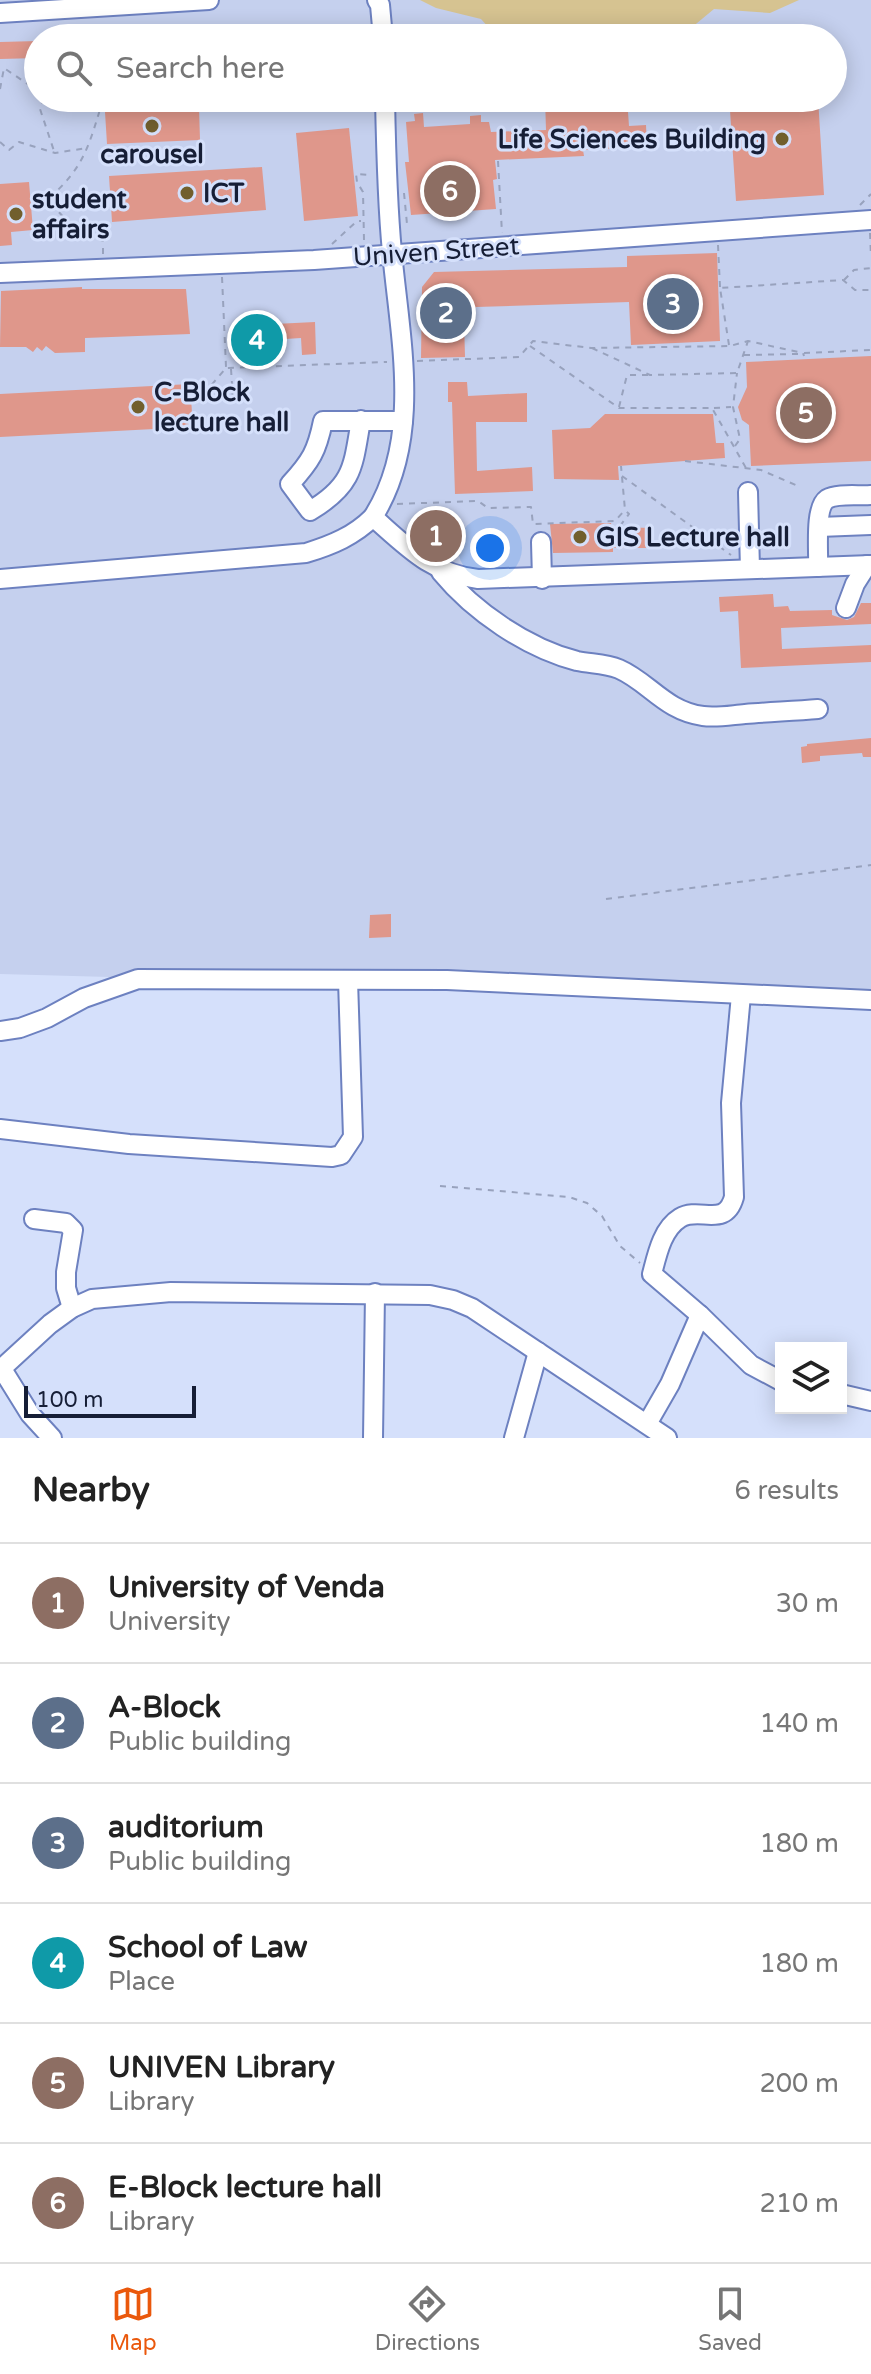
<!DOCTYPE html>
<style>
body{margin:0;font-family:"Varela Round",sans-serif;background:#f2f2f2;color:#222}
.controls{position:absolute;right:24px;bottom:24px;display:grid;overflow:hidden;border-radius:0px;box-shadow:0 4px 20px #0003}
.controls button{width:72px;height:72px;display:grid;place-items:center;padding:0;border:0;border-bottom:2px solid #e0e0e0;background:#fff;color:#222;font:40px sans-serif}
.scale{position:absolute;left:24px;bottom:20px;width:172px;box-sizing:border-box;padding-left:8px;border:4px solid #161e36;border-top:0;font-size:22px;line-height:28px;white-space:nowrap;color:#161e36;-webkit-text-stroke:6px #d5e0fb;paint-order:stroke}
.you{position:absolute;left:490px;top:548px;width:28px;height:28px;margin:-20px;border:6px solid #fff;border-radius:50%;background:#1a73e8;box-shadow:0 0 0 12px #1a73e833}
.badge{display:grid;place-items:center;width:52px;height:52px;border-radius:50%;background:#ea580c;color:#fff;font-size:26px;font-weight:700}
.pin{position:absolute;translate:-50% -50%;border:4px solid #fff;box-shadow:0 2px 8px #0006}
.list{margin:0;padding:0;list-style:none}
h2{display:flex;justify-content:space-between;align-items:center;height:104px;margin:0;padding:0 32px;font-size:34px}
h2 small{font-size:26px;font-weight:400;color:#767676}
.list li{display:grid;grid-template-columns:52px 1fr auto;gap:24px;align-items:center;box-sizing:border-box;height:120px;padding:0 32px;border-top:2px solid #e0e0e0}
.list b{display:block;font-size:30px;white-space:nowrap}
.list p{margin:0;font-size:26px;white-space:nowrap;color:#767676}
.list em{font-size:26px;font-style:normal;color:#767676}
.icon{flex:none;width:44px;height:44px;fill:none;stroke:currentColor;stroke-width:2;stroke-linecap:round;stroke-linejoin:round}
.map{position:relative;flex:none;width:871px;height:1438px;overflow:hidden}
.search{position:absolute;background:#fff;box-shadow:0 4px 20px #0003;left:24px;right:24px;top:24px;height:88px;display:flex;align-items:center;gap:20px;box-sizing:border-box;padding:0 28px;border-radius:44px;color:#767676;font-size:30px}
.sheet{height:824px;background:#fff}
nav{display:flex;justify-content:space-around;align-items:center;box-sizing:border-box;height:112px;border-top:2px solid #e0e0e0;background:#fff;font-size:22px;color:#767676}
nav a{display:grid;justify-items:center;gap:4px}
nav .on{color:#ea580c}
.map>svg:first-child{display:block}
.built{fill:#c5d0ee;fill-rule:evenodd}
.green{fill:#d6c391}
.building{fill:#df978b}
.lines{fill:none;stroke-linecap:round;stroke-linejoin:round}
.minor-casing{stroke:#6d81c0;stroke-width:22}
.path{stroke:#98a2bd;stroke-width:2;stroke-dasharray:6 6;stroke-linecap:butt}
.minor{stroke:#fff;stroke-width:18}
.poi-dot{fill:#715f2d;stroke:#d5e0fb;stroke-width:3}
.labels{text-anchor:middle;stroke-width:6;stroke-linejoin:round;paint-order:stroke}
.poi-label{font-size:26px;font-weight:bold;fill:#161e36;stroke:#d5e0fb;text-anchor:start}
.street-label{font-size:26px;fill:#161e36;stroke:#d5e0fb}
</style>
<div class="map">
<svg width="871" height="1438" viewBox="0 0 871 1438">
<rect width="100%" height="100%" fill="#d5e0fb"/>
<path class="built" d="M0 0H871V990L794 996 0 974ZM38 38H833V98H38Z"/>
<polygon class="green" points="420,0 799,0 770,13 714,9 679,38 498,38 481,19 436,8"/>
<g class="building">
<polygon points="210,29 211,38 167,38 167,30"/>
<polygon points="38,41 38,58 0,59 0,42"/>
<polygon points="545,98 627,98 629,126 646,125 647,147 583,150 584,156 495,160 497,179 493,180 496,209 411,215 405,162 409,162 406,122 415,121 414,114 423,113 424,127 470,124 470,116 481,115 481,122 489,122 491,132 546,130"/>
<polygon points="692,98 818,98 824,195 736,201 730,110 693,112"/>
<polygon points="199,107 200,140 107,144 105,112"/>
<polygon points="349,128 358,216 304,221 296,133"/>
<polygon points="262,167 266,210 112,222 109,176"/>
<polygon points="29,182 33,230 11,232 12,245 0,246 0,184"/>
<polygon points="717,253 720,341 631,345 629,302 476,307 464,320 465,357 421,358 422,287 434,272 627,267 627,256"/>
<polygon points="82,287 82,289 186,289 190,334 85,338 85,352 55,353 46,346 42,351 37,347 33,352 26,347 0,347 1,291"/>
<polygon points="315,322 316,354 302,355 301,338 254,341 254,358 238,358 236,326"/>
<polygon points="871,356 871,461 751,466 749,425 742,420 738,407 747,387 746,362"/>
<polygon points="448,382 467,382 468,396 527,393 527,422 476,422 477,471 532,467 533,491 455,494 452,402 448,402"/>
<polygon points="190,384 193,427 0,437 0,394"/>
<polygon points="605,414 713,414 716,443 724,443 725,458 618,466 619,480 554,479 552,430 590,428"/>
<polygon points="611,523 612,527 653,528 652,548 613,548 613,552 553,553 550,524"/>
<polygon points="773,594 774,607 788,606 790,611 832,610 832,615 847,620 854,617 861,603 871,603 871,624 781,628 782,649 871,645 871,662 741,668 738,611 720,612 719,597"/>
<polygon points="871,738 871,757 863,757 862,753 820,756 820,761 802,763 801,747 807,746 807,744"/>
<polygon points="391,914 391,937 369,938 370,915"/>
</g>
<g class="lines">
<g class="minor-casing">
<g id="minor">
<polyline points="377,0 380,5 383,38"/>
<polyline points="0,13 209,0"/>
<polyline points="0,273 314,260 871,220"/>
<path d="M361 420C353 466 354 485 310 511L290 484C311 461 317 451 323 421H403"/>
<polyline points="748,492 750,569"/>
<path d="M373 517C423 438 400 339 392 252 387 201 386 150 385 98"/>
<polyline points="819,527 871,525"/>
<polyline points="541,542 542,579"/>
<path d="M818 567C819 552 814 508 827 499 837 493 859 496 871 495"/>
<path d="M441 572C474 612 527 648 577 661 591 664 605 663 619 669 649 682 665 711 703 716 716 718 732 715 745 714 770 712 794 711 818 709"/>
<path d="M0 579 306 553C332 545 354 536 373 517 407 547 432 574 478 579L871 565"/>
<polyline points="846,608 855,584 867,565"/>
<polyline points="0,1031 20,1028 47,1018 84,998 138,979 447,980 871,1000"/>
<polyline points="0,1129 129,1144 332,1157 341,1155 353,1137 348,980"/>
<polyline points="34,1219 66,1223 73,1230 66,1272 66,1288 72,1308"/>
<polyline points="700,1315 751,1365 781,1381"/>
<polyline points="2,1369 30,1414 52,1438"/>
<polyline points="0,1370 50,1324 72,1308 92,1299 171,1292 430,1295 453,1300 472,1308 667,1438"/>
<polyline points="841,1394 871,1401"/>
<path d="M647 1424 670 1384 700 1315 652 1274C657 1255 662 1229 680 1218 700 1206 725 1229 734 1197L731 1103 741 995"/>
<polyline points="373,1438 375,1293"/>
<polyline points="514,1438 538,1352"/>
</g>
</g>
<g class="path">
<polyline points="0,89 4,68 38,91"/>
<polyline points="44,98 40,109 54,151"/>
<polyline points="0,142 9,150 19,142 55,153 87,148"/>
<polyline points="498,161 502,233"/>
<polyline points="404,193 407,224"/>
<polyline points="860,205 871,194"/>
<polyline points="870,233 871,257"/>
<polyline points="364,240 363,192 357,182 356,174 372,175"/>
<polyline points="332,244 357,221 361,221"/>
<polyline points="718,245 720,287"/>
<path d="M103 254V241C79 230 62 221 49 198 84 168 89 145 102 103L107 98"/>
<polyline points="222,277 226,367"/>
<polyline points="844,280 854,270 871,268"/>
<polyline points="729,345 720,288 843,280 855,290 871,290"/>
<polyline points="530,346 619,408 712,408 746,468"/>
<polyline points="592,348 650,375 737,373 748,341"/>
<polyline points="804,353 871,350"/>
<polyline points="744,355 798,354"/>
<polyline points="417,361 519,357 533,341 591,348 730,346 748,341 803,353 804,356"/>
<polyline points="231,369 233,399"/>
<polyline points="196,403 226,368 387,362"/>
<polyline points="619,407 627,375 648,375"/>
<polyline points="714,408 731,407"/>
<polyline points="735,446 740,439 733,407 737,373"/>
<polyline points="685,461 761,470 798,486"/>
<polyline points="622,476 731,555"/>
<polyline points="397,504 478,501 488,508 531,507 533,524 615,521 625,510"/>
<polyline points="620,526 629,514 625,510 621,466"/>
<polyline points="606,899 871,865"/>
<polyline points="440,1186 569,1197 587,1203 602,1216 620,1246 640,1263"/>
</g>
<use href="#minor" class="minor"/>
</g>
<g class="poi-dot">
<circle cx="152" cy="126" r="8"/>
<circle cx="782" cy="139" r="8"/>
<circle cx="187" cy="193" r="8"/>
<circle cx="16" cy="214" r="8"/>
<circle cx="138" cy="407" r="8"/>
<circle cx="580" cy="537" r="8"/>
</g>
<g class="labels">
<g class="poi-label">
<text x="766" y="148" text-anchor="end">Life Sciences Building</text>
<text x="152" y="163" text-anchor="middle">carousel</text>
<text x="203" y="202">ICT</text>
<text x="32" y="208">student<tspan x="32" dy="30">affairs</tspan></text>
<text x="154" y="401">C-Block<tspan x="154" dy="30">lecture hall</tspan></text>
<text x="596" y="546">GIS Lecture hall</text>
</g>
<g class="street-label">
<text transform="translate(436 251) rotate(-4)" y="9">Univen Street</text>
</g>
</g>
</svg>
<div class="controls">
<button><svg class="icon" aria-label="layers" viewBox="0 0 24 24"><path d="M12 4l9 5-9 5-9-5zM3 14l9 5 9-5"/></svg></button>
</div>
<div class="scale">100 m</div>
<div class="you"></div>
<div class="pin badge" style="left:436px;top:536px;background:#8d6e63">1</div>
<div class="pin badge" style="left:446px;top:313px;background:#5c6f8a">2</div>
<div class="pin badge" style="left:673px;top:304px;background:#5c6f8a">3</div>
<div class="pin badge" style="left:257px;top:340px;background:#0f9aa8">4</div>
<div class="pin badge" style="left:806px;top:413px;background:#8d6e63">5</div>
<div class="pin badge" style="left:450px;top:191px;background:#8d6e63">6</div>
<div class="search"><svg class="icon" aria-label="search" viewBox="0 0 24 24"><circle cx="10" cy="10" r="6"/><path d="M15 15l6 6"/></svg>Search here</div>
</div>
<section class="sheet">
<h2>Nearby<small>6 results</small></h2>
<ul class="list">
<li><span class="badge" style="background:#8d6e63">1</span><div><b>University of Venda</b><p>University</p></div><em>30 m</em></li>
<li><span class="badge" style="background:#5c6f8a">2</span><div><b>A-Block</b><p>Public building</p></div><em>140 m</em></li>
<li><span class="badge" style="background:#5c6f8a">3</span><div><b>auditorium</b><p>Public building</p></div><em>180 m</em></li>
<li><span class="badge" style="background:#0f9aa8">4</span><div><b>School of Law</b><p>Place</p></div><em>180 m</em></li>
<li><span class="badge" style="background:#8d6e63">5</span><div><b>UNIVEN Library</b><p>Library</p></div><em>200 m</em></li>
<li><span class="badge" style="background:#8d6e63">6</span><div><b>E-Block lecture hall</b><p>Library</p></div><em>210 m</em></li>
</ul>
</section>
<nav>
<a class="on"><svg class="icon" aria-label="map" viewBox="0 0 24 24"><path d="M3 6l6-2 6 2 6-2v14l-6 2-6-2-6 2zM9 4v14M15 6v14"/></svg>Map</a>
<a><svg class="icon" aria-label="directions" viewBox="0 0 24 24"><path d="M12 3l9 9-9 9-9-9zM9 14v-3h6M13 9l2 2-2 2"/></svg>Directions</a>
<a><svg class="icon" aria-label="saved" viewBox="0 0 24 24"><path d="M7 4h10v16l-5-4-5 4z"/></svg>Saved</a>
</nav>
